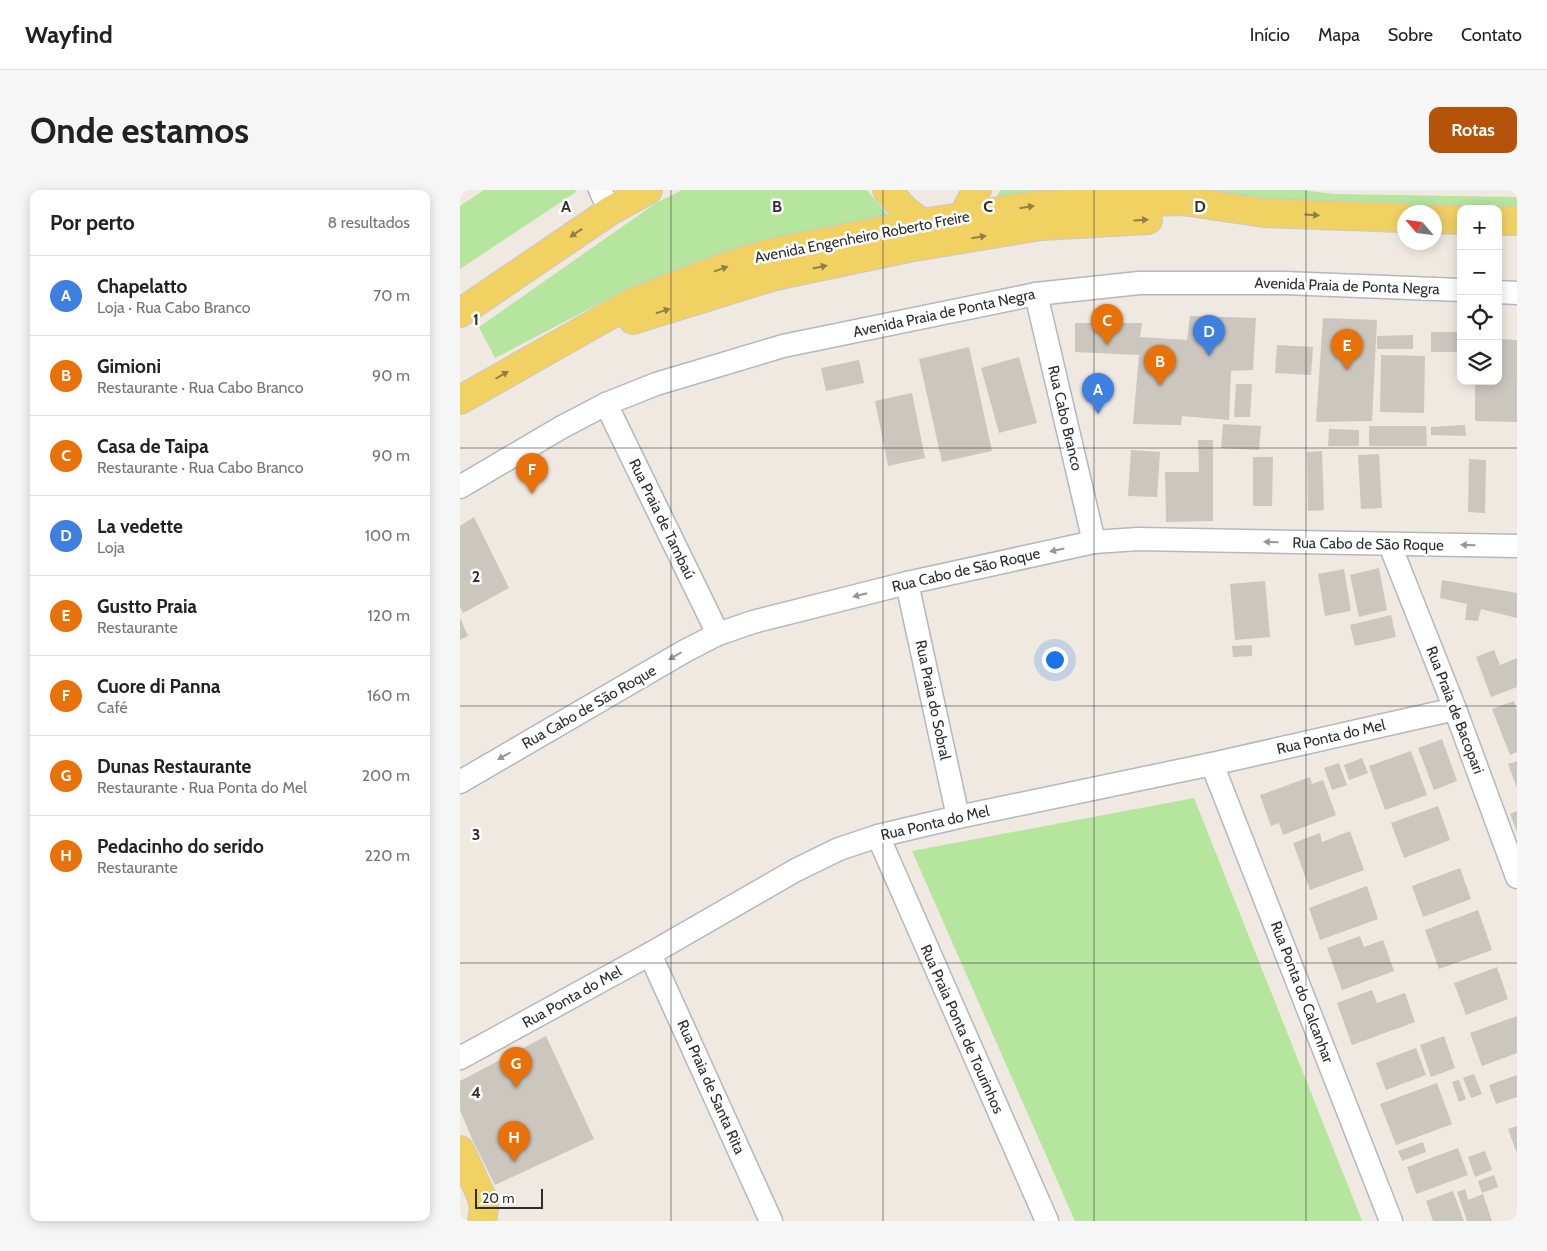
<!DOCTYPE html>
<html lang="pt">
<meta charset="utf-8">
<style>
body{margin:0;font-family:Cabin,sans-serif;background:#f6f6f6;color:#222}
.controls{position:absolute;right:15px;top:15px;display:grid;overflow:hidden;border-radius:10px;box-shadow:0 2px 12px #0003}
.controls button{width:45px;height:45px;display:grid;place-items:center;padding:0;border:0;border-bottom:1px solid #e0e0e0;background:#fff;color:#222;font:25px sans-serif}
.compass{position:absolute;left:937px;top:15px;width:45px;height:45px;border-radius:50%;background:#fff;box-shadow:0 2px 12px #0003;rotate:298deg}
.scale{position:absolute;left:15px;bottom:12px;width:68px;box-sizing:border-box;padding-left:5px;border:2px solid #2e2e2e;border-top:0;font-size:14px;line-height:18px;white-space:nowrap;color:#2e2e2e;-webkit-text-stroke:4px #fff;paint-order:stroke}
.you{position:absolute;left:594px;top:469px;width:18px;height:18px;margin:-12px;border:4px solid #fff;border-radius:50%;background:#1a73e8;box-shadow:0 0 0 8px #1a73e833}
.badge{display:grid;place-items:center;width:32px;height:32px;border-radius:50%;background:#b45309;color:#fff;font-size:16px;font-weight:700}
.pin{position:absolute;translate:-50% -41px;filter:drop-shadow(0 1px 2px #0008)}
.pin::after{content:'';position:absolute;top:26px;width:18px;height:15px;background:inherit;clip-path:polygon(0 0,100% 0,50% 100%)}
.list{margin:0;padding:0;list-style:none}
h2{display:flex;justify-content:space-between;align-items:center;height:65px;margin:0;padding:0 20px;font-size:21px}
h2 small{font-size:16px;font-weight:400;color:#767676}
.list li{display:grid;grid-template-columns:32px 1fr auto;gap:15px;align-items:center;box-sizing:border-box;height:80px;padding:0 20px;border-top:1px solid #e0e0e0}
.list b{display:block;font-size:19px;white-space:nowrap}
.list p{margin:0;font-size:16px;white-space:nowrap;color:#767676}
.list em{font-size:16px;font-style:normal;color:#767676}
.icon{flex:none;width:28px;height:28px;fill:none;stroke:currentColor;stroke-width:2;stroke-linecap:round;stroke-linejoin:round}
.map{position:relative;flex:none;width:1057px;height:1031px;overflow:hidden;border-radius:10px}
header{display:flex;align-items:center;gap:30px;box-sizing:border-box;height:70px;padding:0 25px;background:#fff;border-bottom:1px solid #e0e0e0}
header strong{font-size:24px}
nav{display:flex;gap:28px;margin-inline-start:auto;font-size:18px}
.intro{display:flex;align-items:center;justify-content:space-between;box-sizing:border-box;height:120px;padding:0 30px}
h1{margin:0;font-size:35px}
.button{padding:12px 22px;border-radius:10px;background:#b45309;color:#fff;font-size:18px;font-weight:700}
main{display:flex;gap:30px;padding:0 30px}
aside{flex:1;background:#fff;border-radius:10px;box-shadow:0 2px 12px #0003}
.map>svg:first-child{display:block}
.green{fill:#b6e59e}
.building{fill:#cbc7bf}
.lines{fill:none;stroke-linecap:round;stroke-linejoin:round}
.minor-casing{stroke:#b4b7c1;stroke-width:25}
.major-casing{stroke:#c9c9c9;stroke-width:30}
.minor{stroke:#fff;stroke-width:22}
.major{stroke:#f2d163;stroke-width:28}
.oneway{fill:#908048}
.oneway2{fill:#969696}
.grid{fill:none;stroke:#2e2e2e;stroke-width:1;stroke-opacity:0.55}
.labels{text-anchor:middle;stroke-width:5;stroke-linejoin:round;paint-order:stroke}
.street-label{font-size:15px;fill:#2e2e2e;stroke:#fff}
.grid-label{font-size:16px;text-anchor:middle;font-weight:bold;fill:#2e2e2e;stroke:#fff;stroke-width:5;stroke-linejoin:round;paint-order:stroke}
</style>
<header>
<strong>Wayfind</strong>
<nav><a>Início</a><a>Mapa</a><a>Sobre</a><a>Contato</a></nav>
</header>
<div class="intro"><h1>Onde estamos</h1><a class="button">Rotas</a></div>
<main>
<aside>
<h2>Por perto<small>8 resultados</small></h2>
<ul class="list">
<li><span class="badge" style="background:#3f7fe0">A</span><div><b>Chapelatto</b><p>Loja · Rua Cabo Branco</p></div><em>70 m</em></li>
<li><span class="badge" style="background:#e8710a">B</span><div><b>Gimioni</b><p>Restaurante · Rua Cabo Branco</p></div><em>90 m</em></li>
<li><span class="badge" style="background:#e8710a">C</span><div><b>Casa de Taipa</b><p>Restaurante · Rua Cabo Branco</p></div><em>90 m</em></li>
<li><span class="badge" style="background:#3f7fe0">D</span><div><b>La vedette</b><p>Loja</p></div><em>100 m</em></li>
<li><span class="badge" style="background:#e8710a">E</span><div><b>Gustto Praia</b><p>Restaurante</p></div><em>120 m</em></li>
<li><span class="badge" style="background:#e8710a">F</span><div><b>Cuore di Panna</b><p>Café</p></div><em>160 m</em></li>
<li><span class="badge" style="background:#e8710a">G</span><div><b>Dunas Restaurante</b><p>Restaurante · Rua Ponta do Mel</p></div><em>200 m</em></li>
<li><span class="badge" style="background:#e8710a">H</span><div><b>Pedacinho do serido</b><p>Restaurante</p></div><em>220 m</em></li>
</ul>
</aside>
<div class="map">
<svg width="1057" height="1031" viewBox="0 0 1057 1031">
<rect width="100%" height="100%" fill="#efe9e1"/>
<g class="green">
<polygon points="24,0 115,0 116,2 0,79 0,16"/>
<polygon points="222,0 407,0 433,31 287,59 154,106 35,168 19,137 196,13"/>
<polygon points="540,0 842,0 874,4 1057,7 1057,20 535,11"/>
<polygon points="734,608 902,1031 615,1031 452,661"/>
</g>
<g class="building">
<polygon points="730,126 796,128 793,180 771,181 769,230 722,226 721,235 673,234 679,165 615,162 615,133 682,133 680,147 727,150"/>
<polygon points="863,128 917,130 912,231 856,232"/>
<rect x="971" y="142" width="30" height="20"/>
<polygon points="953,145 953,159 917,159 917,146"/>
<polygon points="1038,149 1057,150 1057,232 1015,231 1015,191 1038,191"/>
<polygon points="817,155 853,157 851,185 815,183"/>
<polygon points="509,157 532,261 482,272 459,169"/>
<polygon points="921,165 965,166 964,223 920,222"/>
<polygon points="559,167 577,233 539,243 521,178"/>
<polygon points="399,170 404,193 366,201 361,178"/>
<polygon points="776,194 792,194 790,227 774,227"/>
<polygon points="452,203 465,268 428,276 415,211"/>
<polygon points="763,234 801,236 799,260 761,258"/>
<polygon points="1005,235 1006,246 971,245 971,237"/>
<polygon points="909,236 966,236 967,256 909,256"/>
<polygon points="869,239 899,240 899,256 868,256"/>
<polygon points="738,250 753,250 753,331 706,332 705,282 739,282"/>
<polygon points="671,260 700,262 697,307 668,306"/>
<polygon points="862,261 864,320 848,321 847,262"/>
<polygon points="919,264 922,318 901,319 898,265"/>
<polygon points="793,267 813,267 812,316 793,316"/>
<polygon points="1009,269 1026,270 1025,323 1008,322"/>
<polygon points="14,327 49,398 3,423 0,417 0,336"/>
<polygon points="919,378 927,420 899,427 890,385"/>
<polygon points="884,379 891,421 865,426 858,384"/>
<polygon points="982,390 1057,403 1057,428 1021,419 1018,431 1005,430 1007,414 980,408"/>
<polygon points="805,391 810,447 775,450 770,394"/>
<polygon points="931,425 936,447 895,456 890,435"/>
<polygon points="0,428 8,446 0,450"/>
<polygon points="792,455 792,466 773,467 772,456"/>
<polygon points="1034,460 1040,475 1057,468 1057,497 1031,507 1016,467"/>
<polygon points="1054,511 1057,520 1057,562 1050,565 1032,519"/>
<polygon points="982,549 997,591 974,600 958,558"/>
<polygon points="951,561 967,605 925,620 909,576"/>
<polygon points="902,568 908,583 889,590 884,575"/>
<polygon points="1057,571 1057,598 1048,574"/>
<polygon points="879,573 887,595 872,600 864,578"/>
<polygon points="850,587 852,594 863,590 876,625 823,645 819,633 811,636 800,605"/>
<polygon points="978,616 990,650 944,668 931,633"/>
<polygon points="1057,621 1057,642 1050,624"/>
<polygon points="890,641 904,680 850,700 833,653 860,643 862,652"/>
<polygon points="1000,678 1011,709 963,727 952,696"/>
<polygon points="907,696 918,729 860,750 849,718"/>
<polygon points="1018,720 1032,760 979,779 965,740"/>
<polygon points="900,746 904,757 923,750 934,781 882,800 867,758"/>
<polygon points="1037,777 1048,809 1006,825 994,793"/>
<polygon points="912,800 917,813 945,803 955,832 892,855 877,813"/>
<polygon points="1057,826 1057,863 1022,876 1010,843"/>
<polygon points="86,846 134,949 35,995 12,949 0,920 0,891"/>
<polygon points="984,846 995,878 971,887 960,855"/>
<polygon points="956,858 966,885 926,900 916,873"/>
<polygon points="1014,884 1022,904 1011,908 1003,888"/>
<polygon points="1057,885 1057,907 1036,914 1029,895"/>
<polygon points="999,890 1006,909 999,912 992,892"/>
<polygon points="977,893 992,934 936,955 920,914"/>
<polygon points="1057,936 1057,964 1048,939"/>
<polygon points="963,952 966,962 942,971 938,961"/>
<polygon points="998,958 1008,985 956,1004 947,977"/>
<polygon points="1025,961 1032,980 1015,987 1008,967"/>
<polygon points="1034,985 1038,997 1022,1003 1018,991"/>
<polygon points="1005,999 1008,1010 1023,1004 1032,1031 1007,1031 997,1002"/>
<polygon points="993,1001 1004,1031 973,1031 966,1011"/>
</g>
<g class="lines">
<g class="minor-casing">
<g id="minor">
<polyline points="140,0 150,21"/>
<polyline points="1038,102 1057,103"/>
<polyline points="576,104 634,352"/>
<polyline points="146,214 258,444"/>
<polyline points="0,297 102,237 146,214 196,194 323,156 576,104 679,93 824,93 1001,100"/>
<polyline points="930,355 995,519 1057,687"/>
<polyline points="447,393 498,627"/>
<polyline points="752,574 931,1031"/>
<polyline points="0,592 225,461 258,444 293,432 447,393 634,352 678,349 1057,356"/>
<polyline points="418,646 587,1031"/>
<polyline points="190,764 311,1031"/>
<polyline points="0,868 190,764 336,680 379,659 418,646 498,627 752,574 995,519"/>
</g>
</g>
<g class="major-casing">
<g id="major">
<polyline points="427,0 445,20 462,33"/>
<polyline points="502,27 517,0"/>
<polyline points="974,29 1001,30"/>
<polyline points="1038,31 1057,31"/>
<polyline points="0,123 150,21 188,0"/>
<polyline points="173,130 315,86 448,58 581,36 688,30"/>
<polyline points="0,210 173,112 267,76 314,62 462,33 579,15 723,11 804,23 944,28"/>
<polyline points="0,960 21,1005 24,1018 22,1031"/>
</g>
</g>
<use href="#minor" class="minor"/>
<use href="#major" class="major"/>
</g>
<defs><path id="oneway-solid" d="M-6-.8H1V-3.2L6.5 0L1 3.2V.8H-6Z" transform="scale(1.25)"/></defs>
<g class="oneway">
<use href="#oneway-solid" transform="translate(567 17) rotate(-9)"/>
<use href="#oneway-solid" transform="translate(852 25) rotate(3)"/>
<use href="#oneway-solid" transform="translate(681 30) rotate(-3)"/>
<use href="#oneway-solid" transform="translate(116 43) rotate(146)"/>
<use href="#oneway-solid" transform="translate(519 47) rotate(-9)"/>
<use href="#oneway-solid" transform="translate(360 77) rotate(-12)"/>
<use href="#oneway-solid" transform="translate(261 79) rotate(-20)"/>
<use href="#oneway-solid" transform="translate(203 121) rotate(-17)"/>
<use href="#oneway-solid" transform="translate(42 185) rotate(-30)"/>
</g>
<g class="oneway2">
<use href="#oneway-solid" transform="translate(811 352) rotate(-179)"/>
<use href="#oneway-solid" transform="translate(1008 355) rotate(-179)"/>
<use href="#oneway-solid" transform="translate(597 360) rotate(168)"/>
<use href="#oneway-solid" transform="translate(400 405) rotate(166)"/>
<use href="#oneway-solid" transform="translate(215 466) rotate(150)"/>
<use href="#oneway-solid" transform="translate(44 566) rotate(150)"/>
</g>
<path class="grid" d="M211 0V1031M423 0V1031M634 0V1031M846 0V1031M0 258H1057M0 516H1057M0 773H1057"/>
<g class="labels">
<g class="street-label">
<text transform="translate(402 47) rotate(-11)" y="5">Avenida Engenheiro Roberto Freire</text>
<text transform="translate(887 96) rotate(2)" y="5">Avenida Praia de Ponta Negra</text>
<text transform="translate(484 123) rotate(-12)" y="5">Avenida Praia de Ponta Negra</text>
<text transform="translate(605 228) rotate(77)" y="5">Rua Cabo Branco</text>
<text transform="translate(202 329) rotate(64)" y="5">Rua Praia de Tambaú</text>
<text transform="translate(908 354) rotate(1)" y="5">Rua Cabo de São Roque</text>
<text transform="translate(506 380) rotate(-13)" y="5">Rua Cabo de São Roque</text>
<text transform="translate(473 510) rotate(78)" y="5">Rua Praia do Sobral</text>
<text transform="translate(129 517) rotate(-30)" y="5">Rua Cabo de São Roque</text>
<text transform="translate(995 520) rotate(69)" y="5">Rua Praia de Bacopari</text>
<text transform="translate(871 547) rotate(-13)" y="5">Rua Ponta do Mel</text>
<text transform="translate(475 633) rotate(-13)" y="5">Rua Ponta do Mel</text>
<text transform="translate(842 802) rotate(69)" y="5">Rua Ponta do Calcanhar</text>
<text transform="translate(112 807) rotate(-29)" y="5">Rua Ponta do Mel</text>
<text transform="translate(502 839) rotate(66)" y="5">Rua Praia Ponta de Tourinhos</text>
<text transform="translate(251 897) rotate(66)" y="5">Rua Praia de Santa Rita</text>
</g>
</g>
<g class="grid-label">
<text x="106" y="22">A</text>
<text x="317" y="22">B</text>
<text x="528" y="22">C</text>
<text x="740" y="22">D</text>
<text x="16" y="135">1</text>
<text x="16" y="392">2</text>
<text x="16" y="650">3</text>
<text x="16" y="908">4</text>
</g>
</svg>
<div class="controls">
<button>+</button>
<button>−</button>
<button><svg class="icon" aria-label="locate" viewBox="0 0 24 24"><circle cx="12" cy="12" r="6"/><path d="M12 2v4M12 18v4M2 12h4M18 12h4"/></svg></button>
<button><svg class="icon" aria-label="layers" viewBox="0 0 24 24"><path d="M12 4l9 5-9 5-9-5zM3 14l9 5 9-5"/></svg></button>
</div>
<svg class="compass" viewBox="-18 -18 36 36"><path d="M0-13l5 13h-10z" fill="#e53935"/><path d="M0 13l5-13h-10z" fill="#767676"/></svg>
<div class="scale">20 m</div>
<div class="you"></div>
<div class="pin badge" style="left:638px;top:224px;background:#3f7fe0">A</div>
<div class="pin badge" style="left:700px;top:196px;background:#e8710a">B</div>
<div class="pin badge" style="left:647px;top:155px;background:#e8710a">C</div>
<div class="pin badge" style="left:749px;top:166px;background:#3f7fe0">D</div>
<div class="pin badge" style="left:887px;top:180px;background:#e8710a">E</div>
<div class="pin badge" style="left:72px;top:304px;background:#e8710a">F</div>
<div class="pin badge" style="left:56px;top:898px;background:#e8710a">G</div>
<div class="pin badge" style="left:54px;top:972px;background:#e8710a">H</div>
</div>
</main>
